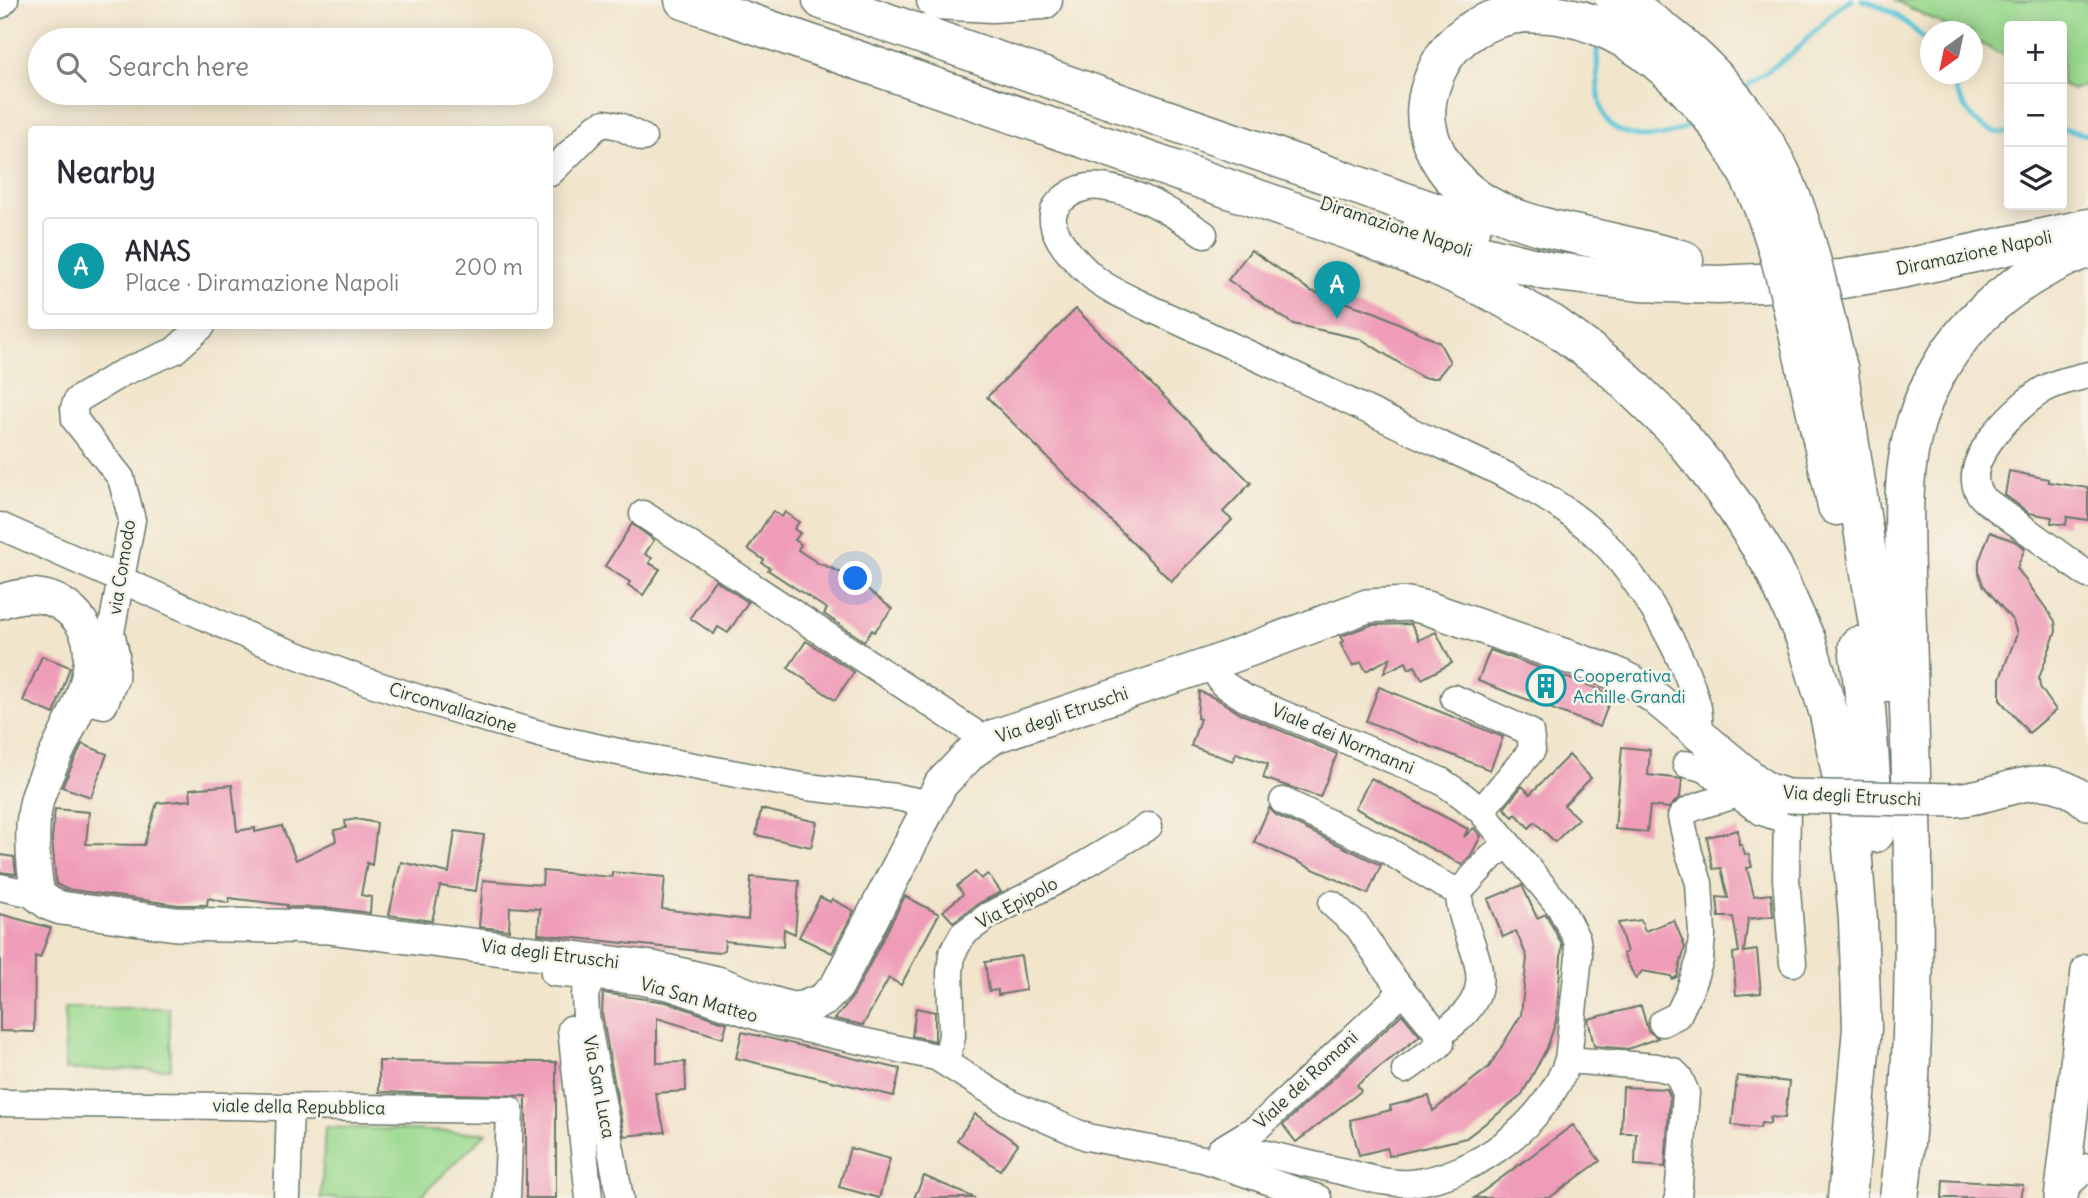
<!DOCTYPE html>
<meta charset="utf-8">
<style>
body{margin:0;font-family:Delius,sans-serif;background:#f2f2f3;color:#2b2b33}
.controls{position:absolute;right:21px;top:21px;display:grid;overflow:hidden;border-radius:7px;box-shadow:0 4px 18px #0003}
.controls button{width:63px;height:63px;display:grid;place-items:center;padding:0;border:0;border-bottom:2px solid #e1e1e2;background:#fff;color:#2b2b33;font:35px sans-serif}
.compass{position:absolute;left:1920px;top:21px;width:63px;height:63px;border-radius:50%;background:#fff;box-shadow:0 4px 18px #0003;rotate:213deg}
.you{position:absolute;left:856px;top:579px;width:24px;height:24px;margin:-18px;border:5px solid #fff;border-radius:50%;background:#1a73e8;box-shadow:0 0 0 10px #1a73e833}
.badge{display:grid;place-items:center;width:46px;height:46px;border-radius:50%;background:#0f766e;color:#fff;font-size:23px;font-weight:700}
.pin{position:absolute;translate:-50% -58px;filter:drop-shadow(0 2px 4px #0008)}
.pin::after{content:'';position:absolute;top:37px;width:24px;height:21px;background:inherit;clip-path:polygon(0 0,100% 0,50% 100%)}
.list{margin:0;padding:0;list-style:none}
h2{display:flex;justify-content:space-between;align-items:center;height:91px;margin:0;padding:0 28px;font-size:30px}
h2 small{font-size:23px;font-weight:400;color:#7c7c81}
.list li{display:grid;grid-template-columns:46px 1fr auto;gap:21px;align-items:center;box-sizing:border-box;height:98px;margin:0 14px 14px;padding:0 14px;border:2px solid #e1e1e2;border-radius:7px}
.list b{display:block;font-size:26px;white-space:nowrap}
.list p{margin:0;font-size:23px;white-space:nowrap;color:#7c7c81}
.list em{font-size:23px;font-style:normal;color:#7c7c81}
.icon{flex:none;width:38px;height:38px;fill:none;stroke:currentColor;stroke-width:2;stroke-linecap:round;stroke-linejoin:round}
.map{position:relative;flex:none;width:2088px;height:1198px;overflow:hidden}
.search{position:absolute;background:#fff;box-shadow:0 4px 18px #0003;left:28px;top:28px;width:525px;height:77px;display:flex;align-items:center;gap:18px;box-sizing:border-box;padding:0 24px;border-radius:38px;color:#7c7c81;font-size:26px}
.panel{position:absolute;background:#fff;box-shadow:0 4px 18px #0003;left:28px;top:126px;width:525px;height:203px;border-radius:7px}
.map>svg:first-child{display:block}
.green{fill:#9ad98e;stroke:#5c8b61;stroke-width:2}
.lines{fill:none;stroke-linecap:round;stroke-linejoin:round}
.stream{stroke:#5dc6d9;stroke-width:5}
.building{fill:#ef9cb8}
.minor-casing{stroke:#687869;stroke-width:29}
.major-casing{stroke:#687869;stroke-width:36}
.highway-casing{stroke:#687869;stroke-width:41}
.minor{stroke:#fff;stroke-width:26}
.major{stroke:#fff;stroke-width:33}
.highway{stroke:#fff;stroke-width:38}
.major-bridge-casing{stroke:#687869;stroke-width:36;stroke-linecap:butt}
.highway-bridge-casing{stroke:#687869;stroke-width:41;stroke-linecap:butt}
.major-bridge{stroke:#fff;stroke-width:33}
.highway-bridge{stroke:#fff;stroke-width:38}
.labels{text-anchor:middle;stroke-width:5;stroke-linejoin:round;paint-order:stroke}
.street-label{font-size:18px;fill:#1f3d34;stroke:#f7f3e8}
.culture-label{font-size:18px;fill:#0d838f;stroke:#f7f3e8;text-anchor:start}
</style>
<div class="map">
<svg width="2088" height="1198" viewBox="0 0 2088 1198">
<rect width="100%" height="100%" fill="#f7f3e8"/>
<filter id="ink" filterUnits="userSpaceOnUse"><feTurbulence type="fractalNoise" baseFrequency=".0143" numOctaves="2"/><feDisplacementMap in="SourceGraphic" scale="14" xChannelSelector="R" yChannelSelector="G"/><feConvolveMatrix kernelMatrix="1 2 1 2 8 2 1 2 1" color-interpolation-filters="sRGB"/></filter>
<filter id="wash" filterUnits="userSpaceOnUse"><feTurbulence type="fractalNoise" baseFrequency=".00686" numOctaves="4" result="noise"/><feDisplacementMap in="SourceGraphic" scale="28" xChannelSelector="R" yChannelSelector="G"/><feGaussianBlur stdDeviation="1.57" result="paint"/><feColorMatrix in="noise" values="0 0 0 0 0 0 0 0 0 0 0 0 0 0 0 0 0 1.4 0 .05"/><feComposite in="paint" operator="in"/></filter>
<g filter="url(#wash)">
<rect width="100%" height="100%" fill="#f1e5cc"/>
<g class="green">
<polygon points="1894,0 2088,0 2088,84 2072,90 2062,85 2062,26 2009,26 2009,58 1973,40 1972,32 1956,31"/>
<polygon points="65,1008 169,1008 171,1069 65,1070"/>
<polygon points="325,1127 486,1133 419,1198 321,1198"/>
</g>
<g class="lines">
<g class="stream">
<path d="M1862 0C1889 6 1912 26 1930 45"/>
<path d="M1597 42C1598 65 1595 96 1605 117 1609 126 1616 130 1625 133 1652 142 1673 135 1697 121"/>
<path d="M1947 74C1962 100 1971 135 2009 133"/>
<polyline points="1742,89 1792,54 1840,6 1852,0"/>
<polyline points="2062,129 2088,135"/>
</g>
</g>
<g id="blocks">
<g class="building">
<polygon points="1251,250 1311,291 1377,313 1439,342 1450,362 1437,378 1423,378 1361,339 1293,324 1228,280"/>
<polygon points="1076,309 1251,483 1223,512 1232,520 1171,581 987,397"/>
<polygon points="2009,471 2048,479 2048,482 2088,488 2088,520 2067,517 2066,525 2051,523 2052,517 2029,513 2005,495"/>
<polygon points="773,511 782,517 785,512 799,522 794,529 800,533 795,540 801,544 798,550 821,565 822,564 855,579 892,609 874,632 872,630 864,641 824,614 827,609 768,570 770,568 762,563 764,560 748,549"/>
<polygon points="632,524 654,540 645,554 652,558 649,563 660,569 643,595 628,585 630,582 605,566"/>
<polygon points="1990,532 2014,541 2025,548 2017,568 2055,621 2056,631 2039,678 2040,687 2056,710 2029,733 2000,700 2000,678 2017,634 2013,621 1983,585 1979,573 1979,561"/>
<polygon points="715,580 748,602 728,633 718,627 714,634 690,618"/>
<polygon points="1411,624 1419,640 1436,632 1452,663 1422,679 1415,666 1409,669 1406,662 1384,673 1390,658 1366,671 1361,662 1353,666 1340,643 1344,641 1341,636 1371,625"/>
<polygon points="806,641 854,672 835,700 788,668"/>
<polygon points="1490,650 1612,694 1600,727 1478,681"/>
<polygon points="42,656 70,667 54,714 23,701"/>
<polygon points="1379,687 1503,737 1490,770 1366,721"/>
<polygon points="1199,691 1217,699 1239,713 1337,754 1320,797 1263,778 1268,764 1236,753 1233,761 1191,746 1200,719 1197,718"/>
<polygon points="82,744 107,754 91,797 62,787"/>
<polygon points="1622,747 1650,750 1648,775 1682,779 1680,797 1669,808 1650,806 1647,832 1615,829"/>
<polygon points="1569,755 1591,778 1564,805 1578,819 1555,842 1535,822 1529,828 1516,814 1513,817 1504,808 1522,786 1530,794"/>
<polygon points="1371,778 1468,829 1464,837 1474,828 1481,836 1471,855 1462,865 1355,808"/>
<polygon points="232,785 237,831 255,828 255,832 282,826 296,860 336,841 334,830 346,828 345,821 356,819 377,823 372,865 367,863 361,895 371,897 370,913 330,908 287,907 287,905 229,898 229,903 208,898 207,905 178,905 66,889 56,884 52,838 55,809 89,812 86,844 144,845 157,803 191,800 190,789"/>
<polygon points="1269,808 1276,815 1381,865 1368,894 1254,842"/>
<polygon points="761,809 817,822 811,847 756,835"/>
<polygon points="1738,830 1739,845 1742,845 1745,854 1749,855 1752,867 1747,868 1754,896 1771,894 1773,916 1748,919 1744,952 1757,950 1761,993 1736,995 1733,953 1739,952 1733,917 1719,917 1717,897 1728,898 1721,868 1713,869 1707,837"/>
<polygon points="455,831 484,835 476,891 440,886 432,921 389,915 401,862 449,873"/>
<polygon points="0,855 14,857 16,874 0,872"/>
<polygon points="543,871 612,877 612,872 665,877 662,909 748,920 751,877 799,881 795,934 784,929 783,947 725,941 724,950 719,953 538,934 540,909 510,907 509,930 479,927 483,880 542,885"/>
<polygon points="975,872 981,879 988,874 1001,892 979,903 953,922 943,911 963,894 957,886"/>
<polygon points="1522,885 1537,918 1546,914 1562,945 1556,1021 1547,1048 1521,1096 1466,1138 1389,1156 1387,1148 1359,1155 1350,1120 1391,1110 1390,1106 1429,1096 1433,1111 1489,1067 1521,1015 1527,957 1516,931 1503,937 1488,899"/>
<polygon points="905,896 939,914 901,985 889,978 863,1025 835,1019 854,995"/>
<polygon points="820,897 830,902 832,899 854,911 832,953 799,937"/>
<polygon points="0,914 51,928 40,958 35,956 34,1032 0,1031"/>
<polygon points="1641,920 1645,931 1674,920 1685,947 1677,977 1672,979 1671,976 1642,971 1636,979 1623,954 1627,952 1618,923"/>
<polygon points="1021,956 1026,990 998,995 998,990 989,991 985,962"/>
<polygon points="603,993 666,1002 727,1023 723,1038 657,1018 657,1063 685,1062 686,1091 655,1093 665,1132 624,1136 602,1014"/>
<polygon points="1641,1006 1648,1031 1658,1038 1628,1049 1594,1046 1588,1019"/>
<polygon points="916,1008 935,1012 935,1041 912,1036"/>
<polygon points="1402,1014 1420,1036 1357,1085 1361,1091 1296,1142 1283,1125"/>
<polygon points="742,1032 900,1069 894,1096 736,1058"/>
<polygon points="379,1061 556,1062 556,1198 526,1198 526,1096 379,1092"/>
<polygon points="1737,1076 1789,1082 1785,1118 1770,1117 1770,1124 1761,1123 1760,1128 1732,1125"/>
<polygon points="1623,1087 1667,1089 1670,1096 1665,1167 1635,1165 1636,1133 1621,1133"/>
<polygon points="975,1114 1018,1144 1000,1170 957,1140"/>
<polygon points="1573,1125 1600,1161 1549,1198 1474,1198"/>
<polygon points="850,1148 890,1159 879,1198 839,1187"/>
<polygon points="924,1176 975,1198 914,1198"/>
<polygon points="1943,1180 2023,1185 2020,1198 1942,1198"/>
</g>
</g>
</g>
<g filter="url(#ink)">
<use href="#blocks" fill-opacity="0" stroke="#687869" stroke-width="2"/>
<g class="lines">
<g class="minor-casing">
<g id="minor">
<polyline points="0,5 5,0"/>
<polyline points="550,173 596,127 605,123 619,126 643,138"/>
<path d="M1204 234C1172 213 1141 192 1102 187 1087 185 1075 189 1063 199 1034 222 1074 260 1093 277 1108 290 1131 299 1149 308 1238 348 1326 390 1413 432 1475 461 1543 487 1594 533 1634 569 1683 651 1697 704 1700 714 1699 725 1700 735"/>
<path d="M2088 375C2072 379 2055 382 2041 391 2015 408 1950 469 1985 500L2088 575"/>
<polyline points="643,514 987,741"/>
<polyline points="0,526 257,640 368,682 472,715 554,738 623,753 807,787 896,797 931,804"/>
<path d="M1211 664 1222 683 1245 698 1407 766 1441 781 1463 796 1481 811 1560 907 1577 940 1579 956 1568 1060C1547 1122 1476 1177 1410 1183 1385 1185 1360 1175 1336 1170 1301 1162 1265 1155 1231 1144"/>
<polyline points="1454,698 1530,732 1532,750 1481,811"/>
<polyline points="80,699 104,705 115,679 116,654 111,632 132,520 121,478 75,420 74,408 77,400 122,373 174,351 202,326"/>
<polyline points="1686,764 1706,769 1736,794 1741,796 1750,793"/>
<polyline points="1283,801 1387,850 1440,883 1459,892"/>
<polyline points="1787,804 1786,879 1793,963"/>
<polyline points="0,887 38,895"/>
<polyline points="1332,904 1358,927 1388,972 1403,991"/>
<polyline points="554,973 638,981 670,987 773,1022 936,1057 1011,1104 1087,1137 1203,1159 1318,1198"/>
<polyline points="592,977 585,995 586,1016 620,1198"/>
<path d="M1662 1023 1678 1015 1689 992 1700 960 1702 934 1699 883 1689 853 1681 817C1690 804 1720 802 1736 794L1762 812 1786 820"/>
<polyline points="571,1029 589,1198"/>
<polyline points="1568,1060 1657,1067 1673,1071 1679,1077 1686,1093 1678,1198"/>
<polyline points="946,1062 952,1036 950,973 952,954 963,934 988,916 1064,877 1149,826"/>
<polyline points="1405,1070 1437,1047 1441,1043 1440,1033"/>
<polyline points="0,1103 510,1110 507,1198"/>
<path d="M1220 1150 1258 1127 1403 991 1437 1032C1446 1032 1453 1024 1459 1019 1505 978 1459 939 1459 892L1492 856 1508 844"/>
<polyline points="2062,1190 2088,1167"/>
<polyline points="287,1198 290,1107"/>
</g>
</g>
<g class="major-casing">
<g id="major">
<path d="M0 602C23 593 46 593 66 607 131 655 48 748 36 804 30 833 33 866 38 895L50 904 61 908 176 924 328 927 653 968 717 983 764 1001 792 1009 803 1008 823 1000 837 986 941 784 972 752 995 736 1211 664 1367 606 1409 604 1427 608 1612 672 1638 685 1654 697 1759 784 1768 790 1787 796"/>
<path d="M1953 800C2005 798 2040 761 2088 803"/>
<polyline points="2061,1198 2088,971"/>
</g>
</g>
<g class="highway-casing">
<g id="highway">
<polyline points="684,0 1362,235 1437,266 1487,289 1552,324 1612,368 1672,426 1705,466 1736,508 1773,567 1806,640 1829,714 1849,813 1858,920 1862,1028 1847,1198"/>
<polyline points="822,0 1472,225"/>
<polyline points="936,0 992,3 1043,0"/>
<path d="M1526 13C1489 16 1453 34 1437 70 1425 96 1422 119 1433 146 1463 215 1536 226 1602 240 1629 246 1657 253 1684 260"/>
<polyline points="1418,235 1460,249 1548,271 1640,282 1718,285 1842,279 1906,268 2088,228"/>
<polyline points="1838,368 1887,682"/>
<polyline points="1807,372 1837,506"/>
<polyline points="1858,646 1866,708 1875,833"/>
<path d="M1899 1198C1920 1035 1914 870 1909 706 1908 662 1907 618 1905 574 1904 523 1901 471 1916 422 1943 336 2006 280 2088 248"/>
</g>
</g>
<use href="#minor" class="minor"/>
<use href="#major" class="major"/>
<use href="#highway" class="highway"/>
<g class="major-bridge-casing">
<polyline id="major-bridge" points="1787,796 1953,800"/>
</g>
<g class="highway-bridge-casing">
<g id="highway-bridge">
<path d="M1615 0C1695 44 1763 118 1794 204 1813 257 1824 314 1838 368"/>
<path d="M1526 13C1539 14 1552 13 1564 16 1655 33 1731 125 1763 207 1784 259 1794 318 1807 372"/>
</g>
</g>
<use href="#major-bridge" class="major-bridge"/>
<use href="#highway-bridge" class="highway-bridge"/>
</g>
</g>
<defs>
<g id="building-ring" transform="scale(2.0125)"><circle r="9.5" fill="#f7f3e8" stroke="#0f9aa8" stroke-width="1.5"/><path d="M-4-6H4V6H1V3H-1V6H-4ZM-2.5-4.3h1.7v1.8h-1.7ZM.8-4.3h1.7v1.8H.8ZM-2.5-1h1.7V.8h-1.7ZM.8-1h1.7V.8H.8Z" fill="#0f9aa8"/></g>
</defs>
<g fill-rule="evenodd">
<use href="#building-ring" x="1546" y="686"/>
</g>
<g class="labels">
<g class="street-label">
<text transform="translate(1396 227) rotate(18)" y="6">Diramazione Napoli</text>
<text transform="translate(1974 253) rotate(-12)" y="6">Diramazione Napoli</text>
<text transform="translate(122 567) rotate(-81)" y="6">via Comodo</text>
<text transform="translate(453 708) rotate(17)" y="6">Circonvallazione</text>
<text transform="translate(1062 715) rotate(-19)" y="6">Via degli Etruschi</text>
<text transform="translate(1343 739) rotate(23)" y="6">Viale dei Normanni</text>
<text transform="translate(1852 796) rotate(3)" y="6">Via degli Etruschi</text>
<text transform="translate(1017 903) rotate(-28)" y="6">Via Epipolo</text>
<text transform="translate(550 954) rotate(7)" y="6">Via degli Etruschi</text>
<text transform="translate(699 1000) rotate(16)" y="6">Via San Matteo</text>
<text transform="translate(1306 1080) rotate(-43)" y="6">Viale dei Romani</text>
<text transform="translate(599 1087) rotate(79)" y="6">Via San Luca</text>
<text transform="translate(299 1107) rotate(1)" y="6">viale della Repubblica</text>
</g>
<g class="culture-label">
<text x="1573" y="682">Cooperativa<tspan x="1573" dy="21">Achille Grandi</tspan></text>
</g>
</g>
</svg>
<div class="controls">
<button>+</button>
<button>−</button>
<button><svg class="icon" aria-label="layers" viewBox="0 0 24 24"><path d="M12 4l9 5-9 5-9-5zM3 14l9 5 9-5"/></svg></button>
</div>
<svg class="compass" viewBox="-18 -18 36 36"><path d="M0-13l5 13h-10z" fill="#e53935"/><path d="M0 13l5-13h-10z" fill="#7c7c81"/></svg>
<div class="you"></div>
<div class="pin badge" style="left:1337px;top:319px;background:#0f9aa8">A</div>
<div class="search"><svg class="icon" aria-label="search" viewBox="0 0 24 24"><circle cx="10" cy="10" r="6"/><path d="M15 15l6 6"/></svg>Search here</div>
<section class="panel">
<h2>Nearby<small></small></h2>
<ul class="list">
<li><span class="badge" style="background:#0f9aa8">A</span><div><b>ANAS</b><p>Place · Diramazione Napoli</p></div><em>200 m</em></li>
</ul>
</section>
</div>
